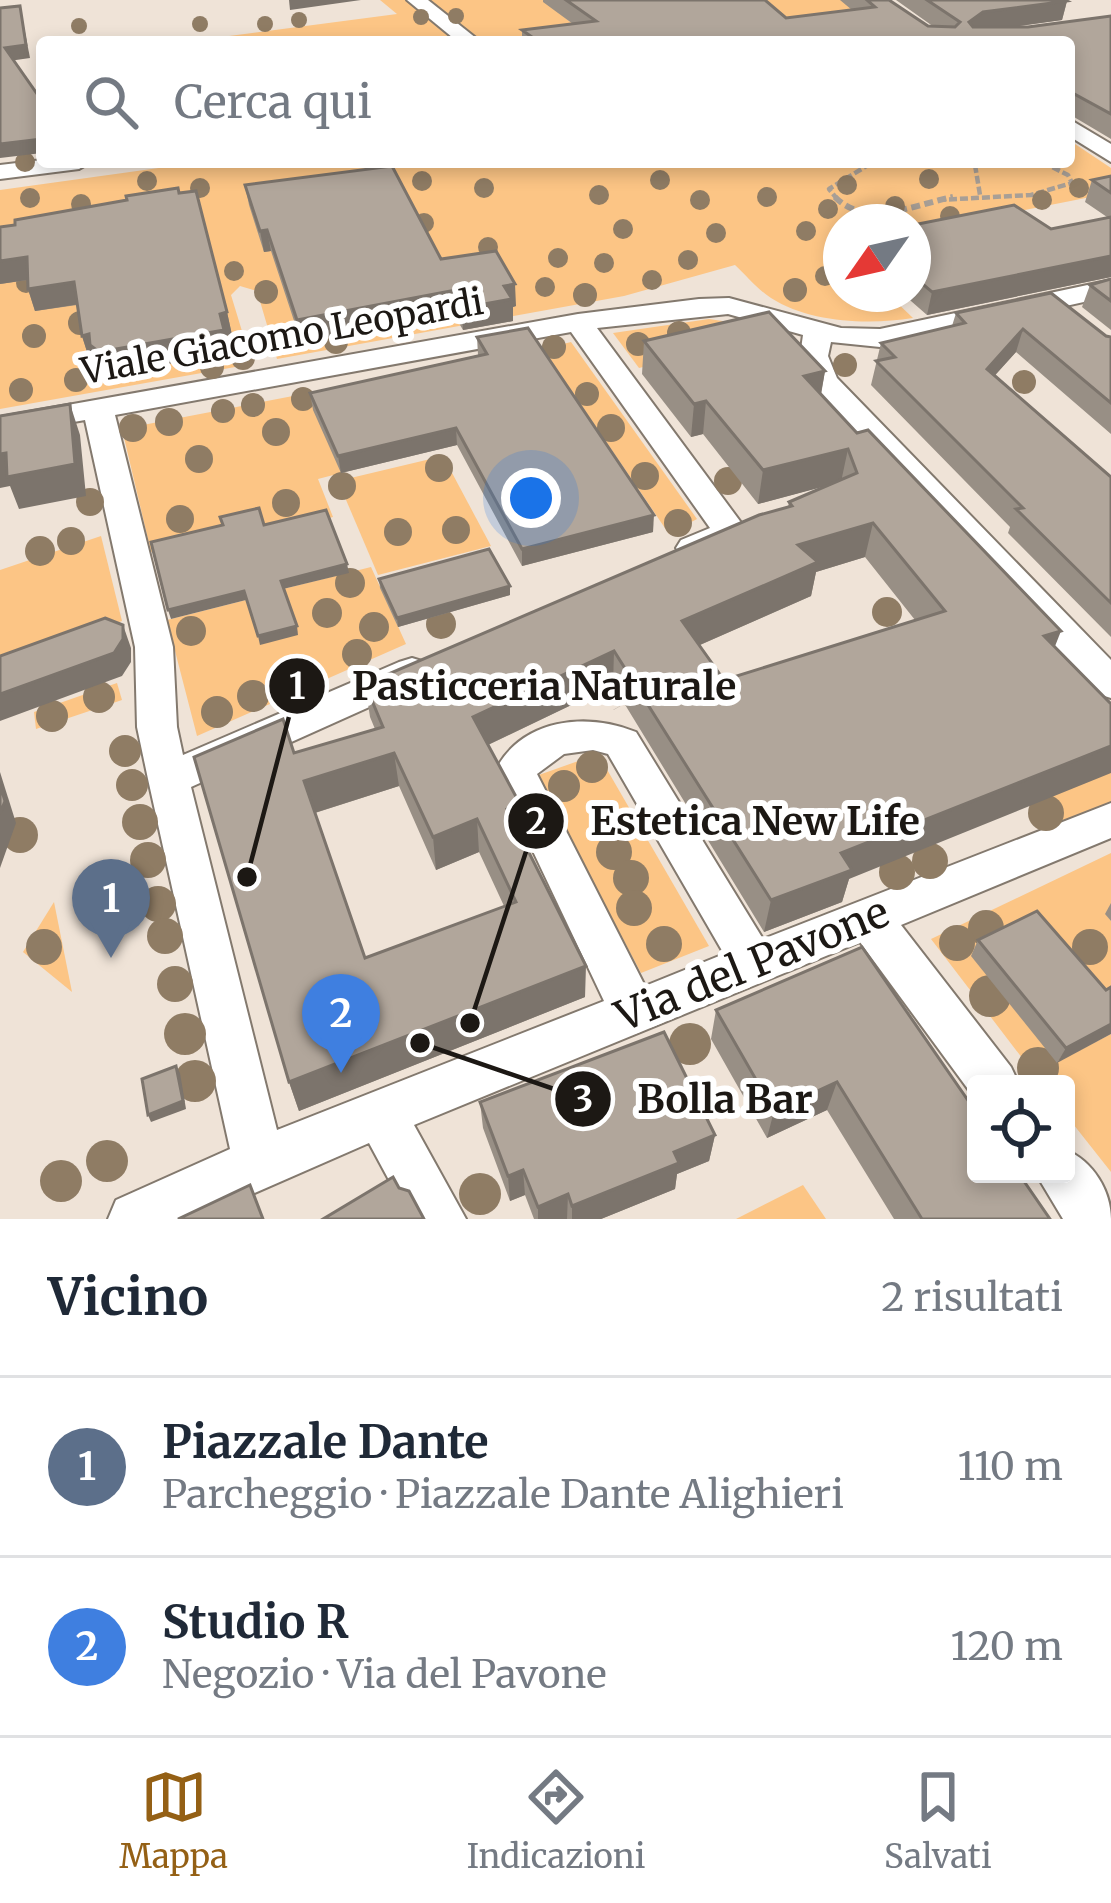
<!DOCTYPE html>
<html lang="it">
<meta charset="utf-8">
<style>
body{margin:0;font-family:Merriweather,serif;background:#f6f6f7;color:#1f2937}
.controls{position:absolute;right:36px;bottom:36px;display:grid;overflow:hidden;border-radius:12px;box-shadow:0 6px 18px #0003}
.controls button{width:108px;height:108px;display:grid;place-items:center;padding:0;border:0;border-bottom:3px solid #e0e1e3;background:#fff;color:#1f2937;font:60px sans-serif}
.compass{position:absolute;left:823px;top:204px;width:108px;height:108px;border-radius:50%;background:#fff;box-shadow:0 6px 18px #0003;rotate:236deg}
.you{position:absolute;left:531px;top:498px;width:42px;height:42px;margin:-30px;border:9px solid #fff;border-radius:50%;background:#1a73e8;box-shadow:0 0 0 18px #1a73e833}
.badge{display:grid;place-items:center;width:78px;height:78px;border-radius:50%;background:#946015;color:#fff;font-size:39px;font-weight:700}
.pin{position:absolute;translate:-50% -99px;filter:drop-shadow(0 3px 6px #0008)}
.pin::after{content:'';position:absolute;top:63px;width:42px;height:36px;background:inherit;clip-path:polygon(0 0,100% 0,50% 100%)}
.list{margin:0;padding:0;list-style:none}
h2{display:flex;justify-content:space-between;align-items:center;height:156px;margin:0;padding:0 48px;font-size:51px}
h2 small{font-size:39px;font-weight:400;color:#747a83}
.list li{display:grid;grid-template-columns:78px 1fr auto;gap:36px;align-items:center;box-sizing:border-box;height:180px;padding:0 48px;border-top:3px solid #e0e1e3}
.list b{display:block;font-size:45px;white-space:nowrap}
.list p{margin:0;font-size:39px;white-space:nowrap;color:#747a83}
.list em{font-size:39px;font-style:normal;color:#747a83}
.icon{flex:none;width:66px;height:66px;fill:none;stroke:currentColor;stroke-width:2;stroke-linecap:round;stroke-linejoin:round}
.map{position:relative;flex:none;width:1111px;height:1219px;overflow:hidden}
.search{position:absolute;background:#fff;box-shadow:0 6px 18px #0003;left:36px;right:36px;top:36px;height:132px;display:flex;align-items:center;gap:30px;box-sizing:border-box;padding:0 42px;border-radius:12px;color:#747a83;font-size:45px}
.sheet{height:516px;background:#fff}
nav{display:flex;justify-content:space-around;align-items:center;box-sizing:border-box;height:168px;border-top:3px solid #e0e1e3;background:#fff;font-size:33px;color:#747a83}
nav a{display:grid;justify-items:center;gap:6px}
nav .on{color:#946015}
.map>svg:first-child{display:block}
.green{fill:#fcc585}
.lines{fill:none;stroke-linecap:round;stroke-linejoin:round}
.street-casing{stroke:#83796e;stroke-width:4}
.path-far2{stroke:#a89f96;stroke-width:4.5;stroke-dasharray:8 3;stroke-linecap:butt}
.path-far1{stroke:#a89f96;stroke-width:6;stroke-dasharray:9 4.5;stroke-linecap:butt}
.path{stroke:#a89f96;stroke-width:8;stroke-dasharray:12 6;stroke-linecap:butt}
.street{fill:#fff;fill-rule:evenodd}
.tree{fill:#8f7c64}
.wall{fill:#988f85;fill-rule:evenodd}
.shaded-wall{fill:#7c746c}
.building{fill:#b1a69b;stroke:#7c746c;stroke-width:3;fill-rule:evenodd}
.labels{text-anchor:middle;stroke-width:12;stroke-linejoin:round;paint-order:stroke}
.street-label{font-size:36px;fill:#1c1814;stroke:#fff}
.near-street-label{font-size:42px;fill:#1c1814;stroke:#fff}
.leader{fill:none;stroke:#1c1814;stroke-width:4.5}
.callout-dot{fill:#1c1814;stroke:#fff;stroke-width:4.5}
.mark-label{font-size:36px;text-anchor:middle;font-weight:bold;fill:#fff}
.callout-label{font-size:39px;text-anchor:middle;font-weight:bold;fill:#1c1814;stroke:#fff;stroke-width:12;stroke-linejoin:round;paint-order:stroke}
</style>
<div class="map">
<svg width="1111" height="1219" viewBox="0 0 1111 1219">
<rect width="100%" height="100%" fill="#efe3d7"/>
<g class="green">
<polygon points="380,0 407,0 461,42 183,42 397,14"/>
<polygon points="425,0 556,0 547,3 574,25 742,0 856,0 886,21 715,42 481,42"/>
<path d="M1069 140 1111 168V193L913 232V222H841V294H888L913 318C869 325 810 323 771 298 758 290 746 275 735 265L624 296 277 359 257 291 240 286 231 295 252 364 0 409V190L202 162H1069Z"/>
<polygon points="709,319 729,322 765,338 639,368 613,333"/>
<polygon points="571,342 697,519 669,534 543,349"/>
<path d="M433 369 341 473 318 479 333 517C272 532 212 537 151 552L122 429Z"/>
<polygon points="443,456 491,546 378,575 338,481"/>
<polygon points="101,536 122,621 0,663 0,570"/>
<polygon points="371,567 406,644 197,736 167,620 246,600 261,645 283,589"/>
<polygon points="117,683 122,700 36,729 34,712"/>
<polygon points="959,719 1111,723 1111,802 1049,827"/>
<polygon points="598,754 709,946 641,973 536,776"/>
<polygon points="1111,853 1111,911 1106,914 1111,921 1111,1022 1057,1062 1111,1034 1111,1172 1066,1115 1066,1084 1042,1084 931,939"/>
<polygon points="54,902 72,992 23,952"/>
<polygon points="803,1185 826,1219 736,1219"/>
</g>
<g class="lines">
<g class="street-casing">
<g id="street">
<polygon points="407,0 428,0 481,42 458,42"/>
<polygon points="1069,119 1111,144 1111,162 1069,136"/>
<polygon points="42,160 42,162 91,162 79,169 0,179 0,165"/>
<path d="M1111 280V296L880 347 831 342 828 356 837 378 1111 660V698L1098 694 813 387 800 356 803 335 728 314 597 328 748 532C735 549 701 562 681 556L676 548 681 540 710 528 571 332 115 415 173 647 177 727 183 755 399 662 412 658 425 662 431 672 425 682 191 787 277 1130 604 1001 495 771C522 718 586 712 636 732L763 939 1111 803V838L901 925 1011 1067 1019 1084H976V1100L860 942 414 1125 466 1219H410L369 1143 195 1219H108L116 1200 230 1149 148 779 137 727 135 647 85 420 0 435V417L578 314 699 299 729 298 841 328 880 329ZM593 750 608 754 724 954 645 986 537 774 564 754Z"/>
<path d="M1066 1150C1093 1161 1111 1191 1111 1219H1063L1036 1174H1066Z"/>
</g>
</g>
<g class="path-far2">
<polyline points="962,162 1009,162"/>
<polyline points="975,165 980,195"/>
<polyline points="838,200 829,189 873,162"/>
<polyline points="938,200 1031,195 1072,183 1068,175 1042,162"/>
</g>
<path class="path-far1" d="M835 197C866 229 916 204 953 197"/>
<polyline class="path" points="608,692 617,708"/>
<use href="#street" class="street"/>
</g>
<g class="tree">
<circle cx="456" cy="16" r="8"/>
<circle cx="421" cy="17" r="8"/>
<circle cx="299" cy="20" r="8"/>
<circle cx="200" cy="24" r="8"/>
<circle cx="265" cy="24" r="8"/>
<circle cx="79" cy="26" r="8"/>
<circle cx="25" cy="162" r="10"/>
<circle cx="929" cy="179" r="10"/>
<circle cx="660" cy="180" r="10"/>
<circle cx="147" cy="181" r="10"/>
<circle cx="422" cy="181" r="10"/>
<circle cx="847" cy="185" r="10"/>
<circle cx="200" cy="188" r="10"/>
<circle cx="484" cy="188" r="10"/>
<circle cx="1079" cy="188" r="10"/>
<circle cx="599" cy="195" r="10"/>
<circle cx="767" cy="197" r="10"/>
<circle cx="30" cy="198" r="10"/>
<circle cx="700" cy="200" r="10"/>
<circle cx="1042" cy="200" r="10"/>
<circle cx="81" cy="204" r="10"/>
<circle cx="895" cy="206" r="10"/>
<circle cx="828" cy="209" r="10"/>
<circle cx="950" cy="216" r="10"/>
<circle cx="424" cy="223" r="10"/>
<circle cx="623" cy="229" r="10"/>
<circle cx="806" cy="231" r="10"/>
<circle cx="716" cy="233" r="10"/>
<circle cx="488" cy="247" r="10"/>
<circle cx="558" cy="258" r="10"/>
<circle cx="688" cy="260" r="10"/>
<circle cx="604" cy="263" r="10"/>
<circle cx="234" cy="271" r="10"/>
<circle cx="825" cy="276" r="10"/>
<circle cx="652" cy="280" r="10"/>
<circle cx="26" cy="283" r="10"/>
<circle cx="545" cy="287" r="10"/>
<circle cx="795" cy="290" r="12"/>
<circle cx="266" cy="292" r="12"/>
<circle cx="585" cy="295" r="12"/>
<circle cx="80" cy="323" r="12"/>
<circle cx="679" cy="333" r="12"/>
<circle cx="34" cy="336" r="12"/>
<circle cx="336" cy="342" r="12"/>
<circle cx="638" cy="344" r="12"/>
<circle cx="554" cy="347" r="12"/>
<circle cx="243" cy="358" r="12"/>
<circle cx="845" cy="365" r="12"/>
<circle cx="212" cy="367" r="12"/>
<circle cx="76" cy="380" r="12"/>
<circle cx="1024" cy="382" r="12"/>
<circle cx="21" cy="390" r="12"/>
<circle cx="587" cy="394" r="12"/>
<circle cx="303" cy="399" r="12"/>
<circle cx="253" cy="405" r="12"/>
<circle cx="223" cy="411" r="12"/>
<circle cx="169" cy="422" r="14"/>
<circle cx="133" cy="428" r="14"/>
<circle cx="611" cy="428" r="14"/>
<circle cx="276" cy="432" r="14"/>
<circle cx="199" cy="459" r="14"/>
<circle cx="439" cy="468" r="14"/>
<circle cx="645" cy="476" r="14"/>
<circle cx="728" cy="481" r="14"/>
<circle cx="342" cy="486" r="14"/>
<circle cx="90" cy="502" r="14"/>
<circle cx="286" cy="503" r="14"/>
<circle cx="180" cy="519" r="14"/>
<circle cx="678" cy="523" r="14"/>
<circle cx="456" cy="530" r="14"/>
<circle cx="398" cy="532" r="14"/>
<circle cx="71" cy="541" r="14"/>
<circle cx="40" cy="551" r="15"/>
<circle cx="350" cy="583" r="15"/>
<circle cx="887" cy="612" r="15"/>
<circle cx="327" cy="613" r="15"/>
<circle cx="441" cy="624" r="15"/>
<circle cx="374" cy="627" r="15"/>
<circle cx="191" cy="631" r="15"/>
<circle cx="357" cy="654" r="15"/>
<circle cx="290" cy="680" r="16"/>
<circle cx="253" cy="696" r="16"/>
<circle cx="99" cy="697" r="16"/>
<circle cx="217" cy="712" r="16"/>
<circle cx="52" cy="716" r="16"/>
<circle cx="125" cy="751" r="16"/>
<circle cx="592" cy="767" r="16"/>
<circle cx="132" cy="785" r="16"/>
<circle cx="564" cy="786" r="16"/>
<circle cx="1046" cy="813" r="18"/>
<circle cx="140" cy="822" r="18"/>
<circle cx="20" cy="835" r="18"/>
<circle cx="614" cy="852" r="18"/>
<circle cx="148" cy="860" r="18"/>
<circle cx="930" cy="861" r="18"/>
<circle cx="897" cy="872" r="18"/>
<circle cx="631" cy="878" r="18"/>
<circle cx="158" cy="904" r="18"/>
<circle cx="634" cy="908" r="18"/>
<circle cx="986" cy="928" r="18"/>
<circle cx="165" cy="936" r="18"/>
<circle cx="957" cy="943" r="18"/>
<circle cx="664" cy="944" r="18"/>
<circle cx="44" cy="947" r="18"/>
<circle cx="1090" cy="947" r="18"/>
<circle cx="175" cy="984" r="18"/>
<circle cx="990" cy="996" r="21"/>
<circle cx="185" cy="1034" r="21"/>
<circle cx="690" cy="1044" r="21"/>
<circle cx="1038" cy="1068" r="21"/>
<circle cx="195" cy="1081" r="21"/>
<circle cx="107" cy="1161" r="21"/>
<circle cx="61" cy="1181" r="21"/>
<circle cx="480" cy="1194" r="21"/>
</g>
<g class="wall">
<polygon points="543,0 765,0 786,18 852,10 840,0 889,0 928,26 934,27 896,0 1065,0 1067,1 1062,20 1011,27 1028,27 1111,16 1111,139 1069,114 1069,42 522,42 522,30 573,24 543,2"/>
<polygon points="1111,176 1111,277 927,315 903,294 913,294 913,225 1051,229 1107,217 1085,202 1092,180"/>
<polygon points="245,185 441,259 516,306 513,307 513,321 463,330 453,313 301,342 271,251 264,252 249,205"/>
<polygon points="179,193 227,312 232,335 225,336 229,353 106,375 97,368 94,357 89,358 82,336 77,305 35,311 28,289 27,280 0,284"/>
<polygon points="1111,279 1111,330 1082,307 1090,285"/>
<polygon points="956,313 1111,337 1111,434 1016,352 995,375 1111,477 1111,637 1008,533 1010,527 871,385 881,343 952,326"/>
<polygon points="477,337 653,532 522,566 457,445 341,473 313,410 310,393 478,355"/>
<path d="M644 341 825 371 821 395 857 433 1061 631 849 879 842 902 764 932 613 685 488 745 521 837 585 997 299 1111 289 1082 294 753 375 729 370 717 365 684 788 507 789 502 828 485 758 504 703 434 691 437 642 374ZM865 557 915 620 724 680 700 645 811 596 816 572ZM399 786 436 870 479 852 504 906 365 958 315 813Z"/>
<polygon points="379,579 510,586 510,595 398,627 380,588"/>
<polygon points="1111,903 1111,921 1105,914"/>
<polygon points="978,940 1106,990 1057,1063 971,956"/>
<polygon points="862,947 1050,1219 894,1219 827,1110 767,1138 711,1039 716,1010"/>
<polygon points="480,1102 715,1135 709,1161 677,1174 675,1189 601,1219 534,1219 525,1195 510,1201 483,1128"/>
</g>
<g class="shaded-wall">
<polygon points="289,0 361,0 290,10"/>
<polygon points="1067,1 1062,20 978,32 969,22 983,12"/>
<polygon points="20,6 30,58 9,61 5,48"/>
<polygon points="42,139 42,153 0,158 0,144"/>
<polygon points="267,230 271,251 264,252 260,231"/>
<polygon points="1111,256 1111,277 927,315 932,292"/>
<polygon points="27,257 34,279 0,284 0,261"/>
<polygon points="74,282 80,304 35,311 28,289"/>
<polygon points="515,284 516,306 513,307 513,321 463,330 462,308 504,286"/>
<polygon points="451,291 453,313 301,342 297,320"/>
<polygon points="227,312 232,335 225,336 229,353 106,375 99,352"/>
<polygon points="1023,329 1016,352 980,392 987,369"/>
<polygon points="89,334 94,357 89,358 82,336"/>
<polygon points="825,371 819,404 804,376"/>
<polygon points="706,401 703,434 691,437 694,404"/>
<polygon points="70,404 80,435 86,496 19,509 10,486 0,488 0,454 6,453"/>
<polygon points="456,428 457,445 341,473 338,456"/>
<polygon points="848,449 841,482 758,504 763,470"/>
<polygon points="654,515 653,532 522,566 522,549"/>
<polygon points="873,523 865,557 816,572 811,596 679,654 682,621 798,545"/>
<polygon points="347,564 349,573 283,589 281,581"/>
<polygon points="510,586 510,595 398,627 397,618"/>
<polygon points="244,591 246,600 171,619 168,610"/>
<polygon points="123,625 131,648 131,662 122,676 0,721 0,694"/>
<polygon points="297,626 298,635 260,645 258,636"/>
<polygon points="1061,631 1048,664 1044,636"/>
<polygon points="614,651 613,685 475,751 473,717"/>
<polygon points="1111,746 1111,773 849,879 842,902 764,932 771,900 841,853"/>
<polygon points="394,753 399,786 311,814 304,781"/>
<polygon points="0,772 16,823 0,868"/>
<polygon points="520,804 521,837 507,809"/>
<polygon points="477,819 479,852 436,870 433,837"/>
<polygon points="586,966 585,997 299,1111 289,1082"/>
<polygon points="1111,1024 1111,1034 1057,1063 1066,1048"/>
<polygon points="176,1066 180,1073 186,1109 151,1122 148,1115"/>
<polygon points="837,1082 827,1110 767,1138 774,1111"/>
<polygon points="715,1135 709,1161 677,1174 675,1189 601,1219 572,1219 572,1206 674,1152"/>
<polygon points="523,1170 525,1195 510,1201 508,1176"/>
<polygon points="568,1194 567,1219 538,1219 538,1207"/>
</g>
<g class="building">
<polygon points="566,0 765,0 786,18 875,7 867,0 889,0 928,26 955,27 960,22 927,0 1065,0 1067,1 983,12 969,22 973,27 1028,27 1111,16 1111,114 1069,91 1069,42 539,42 522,30 596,21"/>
<polygon points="20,6 26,45 5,48 42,101 42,139 0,144 0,8"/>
<polygon points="392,166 441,259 496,251 515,284 504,286 512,299 462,308 451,291 297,320 267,230 260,231 245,185"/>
<polygon points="1111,176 1111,193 1092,180"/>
<polygon points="178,188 179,193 196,191 227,312 220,314 224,330 99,352 90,345 89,334 82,336 74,282 28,289 27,257 0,261 0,227 15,225 15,220 127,200 126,196"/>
<polygon points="1014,205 1051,229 1111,217 1111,256 932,292 913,276 913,225"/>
<polygon points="1111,279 1111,301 1090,285"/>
<polygon points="1051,293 1106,336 1111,337 1111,403 1023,329 987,369 1111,477 1111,603 1016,509 1023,508 876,361 895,357 881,343 965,323 956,313"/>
<path d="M769 312 825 371 804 376 857 433 868 430 1061 631 1044 636 1111 704V746L841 853 852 870 771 900 614 651 473 717 520 804 507 809 586 966 289 1082 194 757 283 719 294 753 383 727 365 684 759 515 792 506 789 502 857 473 848 449 763 470 706 401 694 404 644 341ZM873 523 945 611 724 680 682 621 818 562 798 545ZM394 753 433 837 477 819 516 902 365 958 304 781Z"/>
<polygon points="528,328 654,515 522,549 456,428 338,456 310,393 487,354 477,337"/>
<polygon points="70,404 75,464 7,477 6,453 0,454 0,416"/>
<polygon points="259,508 264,525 326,510 347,564 281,581 297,626 258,636 244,591 168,610 151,542 223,525 220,517"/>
<polygon points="489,549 510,586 397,618 379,579"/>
<polygon points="105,618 123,625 123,639 114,653 0,694 0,656"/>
<polygon points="0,785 5,801 0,814"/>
<polygon points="1037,911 1106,990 1111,987 1111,1024 1066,1048 978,940"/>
<polygon points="862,947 976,1112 976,1174 1019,1174 1050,1219 922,1219 837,1082 774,1111 716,1010"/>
<polygon points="664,1032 715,1135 674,1152 679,1163 572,1206 568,1194 538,1207 523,1170 508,1176 480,1102"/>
<polygon points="176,1066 183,1101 148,1115 142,1079"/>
<polygon points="393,1177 399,1188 409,1191 424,1219 323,1219"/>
<polygon points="250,1185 263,1219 178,1219"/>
</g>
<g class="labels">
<g class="street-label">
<text transform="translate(282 336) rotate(-10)" y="13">Viale Giacomo Leopardi</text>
</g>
<g class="near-street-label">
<text transform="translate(752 964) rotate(-22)" y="15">Via del Pavone</text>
</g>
</g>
<path class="leader" d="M247 877L297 686M470 1023L536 821M420 1043L583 1099"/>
<g class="callout-dot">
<circle cx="247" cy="877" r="12"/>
<circle cx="470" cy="1023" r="12"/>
<circle cx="420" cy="1043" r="12"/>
<circle cx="297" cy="686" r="30"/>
<circle cx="536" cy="821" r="30"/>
<circle cx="583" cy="1099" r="30"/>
</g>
<g class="mark-label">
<text x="297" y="699">1</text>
<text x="536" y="834">2</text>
<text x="583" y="1112">3</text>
</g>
<g class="callout-label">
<text x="544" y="700">Pasticceria Naturale</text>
<text x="755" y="835">Estetica New Life</text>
<text x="725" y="1113">Bolla Bar</text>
</g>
</svg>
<div class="controls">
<button><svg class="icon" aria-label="locate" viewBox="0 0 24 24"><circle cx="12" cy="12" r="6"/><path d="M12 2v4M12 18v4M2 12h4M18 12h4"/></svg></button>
</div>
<svg class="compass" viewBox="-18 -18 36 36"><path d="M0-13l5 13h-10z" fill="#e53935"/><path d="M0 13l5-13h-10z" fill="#747a83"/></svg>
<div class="you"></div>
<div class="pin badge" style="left:111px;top:958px;background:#5c6f8a">1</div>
<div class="pin badge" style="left:341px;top:1073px;background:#3f7fe0">2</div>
<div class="search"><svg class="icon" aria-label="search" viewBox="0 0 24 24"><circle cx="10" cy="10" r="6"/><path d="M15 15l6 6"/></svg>Cerca qui</div>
</div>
<section class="sheet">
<h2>Vicino<small>2 risultati</small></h2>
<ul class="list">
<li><span class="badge" style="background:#5c6f8a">1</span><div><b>Piazzale Dante</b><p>Parcheggio · Piazzale Dante Alighieri</p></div><em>110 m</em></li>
<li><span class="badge" style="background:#3f7fe0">2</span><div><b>Studio R</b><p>Negozio · Via del Pavone</p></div><em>120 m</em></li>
</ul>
</section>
<nav>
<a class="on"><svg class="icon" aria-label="map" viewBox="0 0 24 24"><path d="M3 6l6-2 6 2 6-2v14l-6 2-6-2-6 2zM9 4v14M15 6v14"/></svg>Mappa</a>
<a><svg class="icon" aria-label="directions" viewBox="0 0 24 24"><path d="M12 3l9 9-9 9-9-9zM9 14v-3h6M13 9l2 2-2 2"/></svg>Indicazioni</a>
<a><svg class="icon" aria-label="saved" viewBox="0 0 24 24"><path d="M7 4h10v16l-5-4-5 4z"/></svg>Salvati</a>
</nav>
